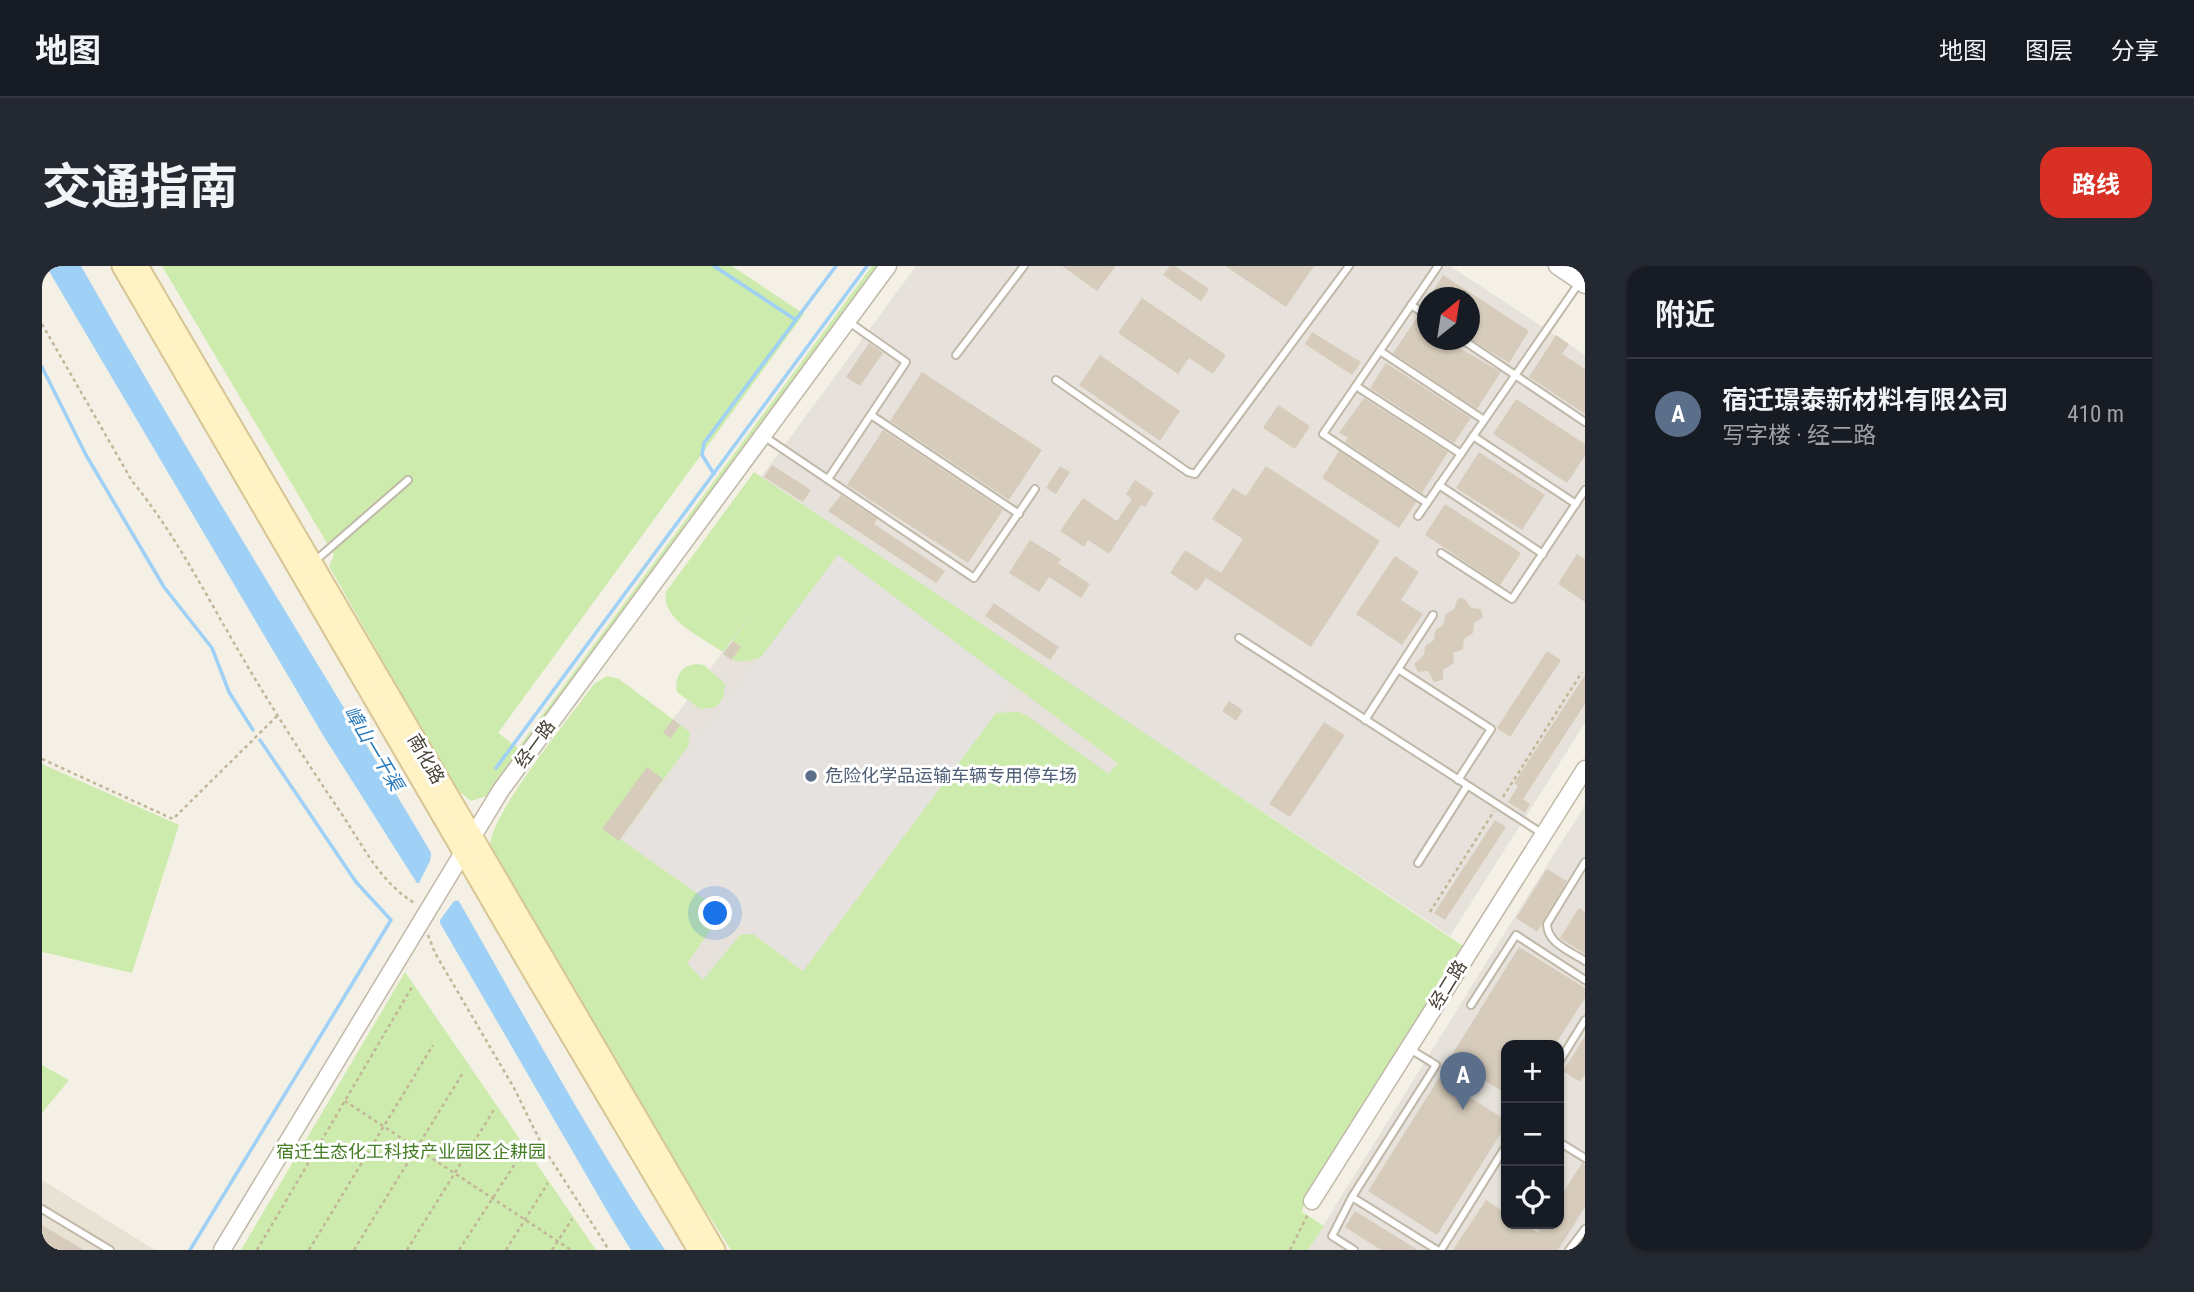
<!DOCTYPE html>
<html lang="zh">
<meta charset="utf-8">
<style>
body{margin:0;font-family:"Roboto Condensed","Noto Sans SC",sans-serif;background:#242831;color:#f1f3f6}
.controls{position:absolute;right:21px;bottom:21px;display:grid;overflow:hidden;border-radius:14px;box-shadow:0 2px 5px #0004}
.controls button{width:63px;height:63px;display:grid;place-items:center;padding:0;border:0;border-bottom:2px solid #363941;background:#171b24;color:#f1f3f6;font:35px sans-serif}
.compass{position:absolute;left:1375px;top:21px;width:63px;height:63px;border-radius:50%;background:#171b24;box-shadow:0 2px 5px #0004;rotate:30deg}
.you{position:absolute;left:674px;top:648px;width:24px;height:24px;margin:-18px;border:5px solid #fff;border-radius:50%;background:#1a73e8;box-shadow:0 0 0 10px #1a73e833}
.badge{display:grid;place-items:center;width:46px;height:46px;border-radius:50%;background:#d93025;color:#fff;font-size:23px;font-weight:700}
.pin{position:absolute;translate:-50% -58px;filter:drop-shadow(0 2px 4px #0008)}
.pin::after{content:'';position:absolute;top:37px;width:24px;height:21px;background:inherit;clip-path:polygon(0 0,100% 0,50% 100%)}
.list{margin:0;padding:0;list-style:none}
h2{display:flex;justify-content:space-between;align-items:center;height:91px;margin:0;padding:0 28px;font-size:30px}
h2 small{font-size:23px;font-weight:400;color:#9ea1a6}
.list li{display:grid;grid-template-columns:46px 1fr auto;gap:21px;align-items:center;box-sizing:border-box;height:112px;padding:0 28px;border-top:2px solid #363941}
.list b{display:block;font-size:26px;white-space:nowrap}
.list p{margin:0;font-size:23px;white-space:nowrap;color:#9ea1a6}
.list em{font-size:23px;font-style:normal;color:#9ea1a6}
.icon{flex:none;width:38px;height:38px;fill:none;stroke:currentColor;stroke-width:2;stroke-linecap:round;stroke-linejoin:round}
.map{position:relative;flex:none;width:1543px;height:984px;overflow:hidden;border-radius:21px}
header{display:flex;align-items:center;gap:42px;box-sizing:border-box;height:98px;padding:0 35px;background:#171b24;border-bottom:2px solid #363941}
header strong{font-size:33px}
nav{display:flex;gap:38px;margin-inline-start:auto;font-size:24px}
.intro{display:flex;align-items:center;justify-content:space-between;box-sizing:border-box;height:168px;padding:0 42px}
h1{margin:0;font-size:49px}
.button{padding:18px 32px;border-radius:21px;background:#d93025;color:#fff;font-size:24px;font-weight:700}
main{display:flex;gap:42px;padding:0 42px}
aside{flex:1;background:#171b24;border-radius:21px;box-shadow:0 2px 5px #0004}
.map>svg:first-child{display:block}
.residential{fill:#e8e2d4}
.industrial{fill:#e6e2db;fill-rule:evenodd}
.green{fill:#cdebac}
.parking{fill:#e5e2df}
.water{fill:#9fd0f5}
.pier{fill:#f4f0e6}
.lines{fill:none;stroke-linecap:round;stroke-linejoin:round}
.stream{stroke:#9fd0f5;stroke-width:3.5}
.building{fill:#d7ccbb}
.service-casing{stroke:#c0b8a8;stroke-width:10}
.tertiary-casing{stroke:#c0b8a8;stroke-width:19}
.secondary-casing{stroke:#d7c693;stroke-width:23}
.path{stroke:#c3b598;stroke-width:2.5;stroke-dasharray:3.5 3.5;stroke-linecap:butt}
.service{stroke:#fff;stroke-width:6}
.tertiary{stroke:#fff;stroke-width:16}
.secondary{stroke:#fff2c5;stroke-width:19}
.service-dot{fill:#5c6f8a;stroke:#fff;stroke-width:2.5}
.labels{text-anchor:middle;stroke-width:6;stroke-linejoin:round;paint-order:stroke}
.street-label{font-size:18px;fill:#474135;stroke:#fff}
.service-label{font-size:18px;fill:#4e5e75;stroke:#fff;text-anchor:start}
.park-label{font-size:18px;fill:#447d24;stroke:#fff}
.water-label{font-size:19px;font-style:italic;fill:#2779ba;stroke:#fff}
</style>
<header>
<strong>地图</strong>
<nav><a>地图</a><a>图层</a><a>分享</a></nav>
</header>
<div class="intro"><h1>交通指南</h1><a class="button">路线</a></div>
<main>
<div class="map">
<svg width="1543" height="984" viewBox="0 0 1543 984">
<rect width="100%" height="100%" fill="#f4f0e6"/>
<polygon class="residential" points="0,914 113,984 0,984"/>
<g class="industrial">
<path d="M874 0H1408L1543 89V457L1408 670 1099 465 803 867 537 581 780 251 719 211ZM1386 32H1428V74H1386Z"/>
<path d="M1543 539V984H1266L1470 655ZM1464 779H1517V958H1464Z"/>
</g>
<g class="green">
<polygon points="120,0 690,0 762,48 456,467 476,482 830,0 837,0 448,529 429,535 413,522 287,300 292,289"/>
<path d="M712 206 1421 680 1264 929 1260 946 1282 960 1266 984H689L608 858 448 582C445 551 531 448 552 418L565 410 577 413 648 466 646 480 578 573 674 641 675 655 645 697 661 714 698 669 711 668 761 705 954 447 977 446 987 451 1067 508 1076 497 796 289 719 391C705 397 693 397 681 388L720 333 681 386C662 373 618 353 624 326Z"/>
<path d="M655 398 662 399 683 418 681 432 674 441 658 443 635 426C632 411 639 399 655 398Z"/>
<polygon points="0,498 137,559 90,707 0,686"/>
<polygon points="363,706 554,984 199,984"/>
<polygon points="0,799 27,814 0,847"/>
</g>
<polygon class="parking" points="796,289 973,421 761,705 583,573"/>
<path class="water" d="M4 0H39C148 192 265 379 378 568 460 707 534 850 623 984H589L571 955 373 614 281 469Z"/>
<polygon class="pier" points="390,582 420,634 412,635 398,654 398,668 371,617 377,617 388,595"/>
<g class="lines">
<g class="stream">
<polyline points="672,0 754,54"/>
<polyline points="0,101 44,189 93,272 122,321 170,382 187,426 211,464"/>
<polyline points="672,208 660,189 662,177 794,0"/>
<polyline points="454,502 825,0"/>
<polyline points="148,984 349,654 314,616 218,474"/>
</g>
</g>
<g class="building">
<polygon points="1020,0 1074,0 1055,25"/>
<polygon points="1128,0 1133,0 1167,23 1159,35 1121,9"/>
<polygon points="1183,0 1272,0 1244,41"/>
<polygon points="1401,9 1487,65 1467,97 1427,72 1427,32 1387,32"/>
<polygon points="1100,32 1184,89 1171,108 1147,92 1136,108 1076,67"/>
<polygon points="1376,50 1385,56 1385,74 1403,74 1459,106 1435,143 1351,87"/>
<polygon points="1270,66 1319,96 1310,109 1263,78"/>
<polygon points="1514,69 1527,78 1520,88 1543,103 1543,148 1487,111"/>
<polygon points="827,77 841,87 818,120 804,111"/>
<polygon points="1058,89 1138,145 1118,175 1037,119"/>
<polygon points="1344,97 1429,152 1412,177 1328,122"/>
<polygon points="880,106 1000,184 967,234 848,155"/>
<polygon points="1322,132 1406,186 1380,227 1303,176 1306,172 1297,167"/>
<polygon points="1474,133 1543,178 1543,190 1525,217 1451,168"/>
<polygon points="1236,139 1268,160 1253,183 1221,162"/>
<polygon points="841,164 961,244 926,297 805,219"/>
<polygon points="1297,185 1374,236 1357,262 1280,212"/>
<polygon points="1437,186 1503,229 1480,264 1414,222"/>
<polygon points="730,199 769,224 761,236 722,211"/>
<polygon points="1018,200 1028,206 1014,228 1004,222"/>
<polygon points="1224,200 1338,275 1269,381 1164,312 1155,325 1128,307 1143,284 1179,307 1201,273 1170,253 1191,222 1204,230"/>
<polygon points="1093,214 1112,227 1103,241 1099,239 1067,288 1046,274 1042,281 1018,265 1041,232 1075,255 1090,233 1084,228"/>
<polygon points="799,229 835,253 832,258 903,305 894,317 786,245"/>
<polygon points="1403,238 1479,287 1458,319 1383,269"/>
<polygon points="988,274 1019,293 1016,297 1048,318 1039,332 1007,311 997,326 967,307"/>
<polygon points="1535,288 1543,293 1543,336 1516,318"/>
<polygon points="1353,290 1377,306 1359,334 1381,348 1360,379 1314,348"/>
<polygon points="1416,332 1423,333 1429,342 1439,343 1441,351 1432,357 1431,367 1422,373 1421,383 1411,387 1412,397 1401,404 1401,414 1392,416 1386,405 1376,406 1372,398 1382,389 1383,380 1392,374 1393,365 1402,358 1403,349 1412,343"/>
<polygon points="952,337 1017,381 1008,394 943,350"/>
<polygon points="691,375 699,381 689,394 681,388"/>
<polygon points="1505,385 1519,394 1468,471 1455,462"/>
<polygon points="1543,409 1543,438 1481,533 1488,538 1483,547 1466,536 1476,520 1472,517"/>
<polygon points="1187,435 1201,444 1194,455 1180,445"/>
<polygon points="631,453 638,459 629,472 621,467"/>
<polygon points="1282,456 1303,469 1248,551 1227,538"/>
<polygon points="605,501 621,513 577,575 560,563"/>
<polygon points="1453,554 1464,561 1403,654 1392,647"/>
<polygon points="1505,603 1525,615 1495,666 1474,652"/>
<polygon points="1537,642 1543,646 1543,688 1518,672"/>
<polygon points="1477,681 1543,722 1543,732 1513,779 1464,779 1464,828 1408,792"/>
<polygon points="1543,770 1543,808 1538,816 1521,805"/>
<polygon points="1397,812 1464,854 1464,859 1395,969 1326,925"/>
<polygon points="1540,897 1543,898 1543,941 1516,984 1411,984 1444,934 1464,947 1464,958 1482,958 1496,967 1501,958 1517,958 1517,933"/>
<polygon points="1313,945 1376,984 1339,984 1303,961"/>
<polygon points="0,959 42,984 4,984 0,982"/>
</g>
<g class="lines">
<g class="service-casing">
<g id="service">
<polyline points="1369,39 1386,50"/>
<polyline points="1421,74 1543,156"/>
<polyline points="1338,85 1442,154"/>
<polyline points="914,89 982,0"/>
<polyline points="1014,114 1146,206 1153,208 1307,0"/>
<polyline points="1314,120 1419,188"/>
<polyline points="829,149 977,248"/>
<polyline points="1431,170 1534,238"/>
<polyline points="723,171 932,312 993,223"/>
<polyline points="786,213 864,96 807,56"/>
<polyline points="1397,219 1501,288"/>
<polyline points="1385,237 1281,168 1396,0"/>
<polyline points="1376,250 1537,17"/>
<polyline points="1399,287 1470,333 1543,224"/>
<polyline points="274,294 366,214"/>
<polyline points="1197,372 1501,568"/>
<polyline points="1356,403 1449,463 1416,514"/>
<polyline points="1323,454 1391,349"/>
<path d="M1543 596 1505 658C1505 677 1528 685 1543 695"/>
<polyline points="1376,597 1425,520"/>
<polyline points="1429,739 1474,669 1543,714"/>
<polyline points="1368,783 1394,799 1310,931 1395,984"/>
<polyline points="1517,796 1543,754"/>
<polyline points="1517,876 1543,892"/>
<polyline points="1310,931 1290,970 1312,984"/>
<polyline points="0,943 68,984"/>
<polyline points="1399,984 1464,880"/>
<polyline points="1527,984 1543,963"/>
</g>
</g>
<g class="tertiary-casing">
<g id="tertiary">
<polyline points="1515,0 1543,19"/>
<polyline points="1270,935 1543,503"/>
<polyline points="180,984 459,524 846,0"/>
</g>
</g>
<g class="secondary-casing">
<g id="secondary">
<polyline points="80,0 488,701 656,984"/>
<polyline points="96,0 673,984"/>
</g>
</g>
<g class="path">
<path d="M0 58 90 215C127 260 155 312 184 363 219 425 258 486 297 544 321 579 337 616 374 638"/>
<polyline points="0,493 131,553 235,450"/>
<polyline points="1461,531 1540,406"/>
<polyline points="1388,646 1452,545"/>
<polyline points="386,669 393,687 472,822 501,881 567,984"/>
<polyline points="303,835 529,984"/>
<polyline points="215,984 370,721"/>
<polyline points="267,984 391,779"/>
<polyline points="312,984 422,805"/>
<polyline points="365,984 453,842"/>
<polyline points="417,984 482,884"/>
<polyline points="464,984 506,917"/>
<polyline points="510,984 530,953"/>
<polyline points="1248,984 1266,948"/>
</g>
<use href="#service" class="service"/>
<use href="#tertiary" class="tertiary"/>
<use href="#secondary" class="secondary"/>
</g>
<circle class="service-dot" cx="769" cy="510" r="7"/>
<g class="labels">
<g class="street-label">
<text transform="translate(493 478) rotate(-54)" y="6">经一路</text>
<text transform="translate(384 493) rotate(60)" y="6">南化路</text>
<text transform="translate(1406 719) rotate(-58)" y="6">经二路</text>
</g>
<g class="service-label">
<text x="783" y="516">危险化学品运输车辆专用停车场</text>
</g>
<g class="park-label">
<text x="369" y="892">宿迁生态化工科技产业园区企耕园</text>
</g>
<g class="water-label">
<text transform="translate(332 482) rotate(59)" y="7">嶂山一干渠</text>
</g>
</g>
</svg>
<div class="controls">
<button>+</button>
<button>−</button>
<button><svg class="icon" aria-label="locate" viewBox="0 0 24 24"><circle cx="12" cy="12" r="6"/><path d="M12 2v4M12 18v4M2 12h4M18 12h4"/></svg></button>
</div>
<svg class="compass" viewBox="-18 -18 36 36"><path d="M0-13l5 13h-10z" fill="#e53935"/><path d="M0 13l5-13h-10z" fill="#9ea1a6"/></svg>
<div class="you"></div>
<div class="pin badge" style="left:1421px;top:844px;background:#5c6f8a">A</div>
</div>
<aside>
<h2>附近<small></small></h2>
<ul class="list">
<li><span class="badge" style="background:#5c6f8a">A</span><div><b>宿迁璟泰新材料有限公司</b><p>写字楼 · 经二路</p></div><em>410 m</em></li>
</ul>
</aside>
</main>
